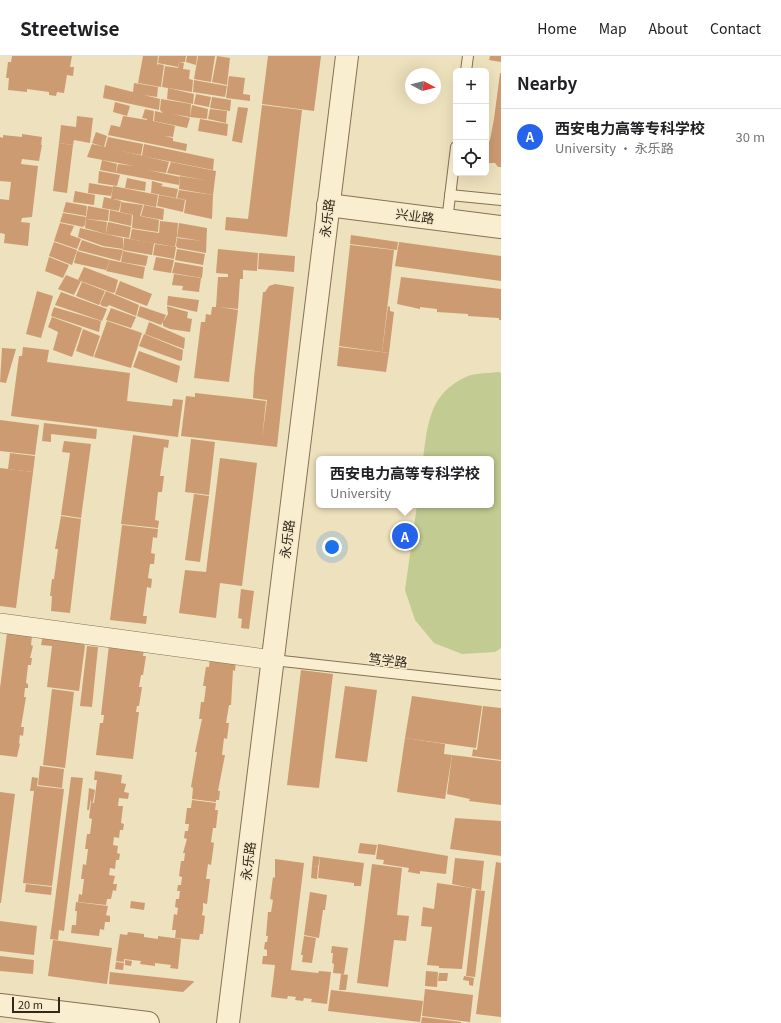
<!DOCTYPE html>
<meta charset="utf-8">
<style>
body{margin:0;font-family:Georgia,"Noto Sans SC",serif;background:#f6f6f6;color:#202124}
.controls{position:absolute;right:12px;top:12px;display:grid;overflow:hidden;border-radius:6px;box-shadow:0 4px 16px #0002}
.controls button{width:36px;height:36px;display:grid;place-items:center;padding:0;border:0;border-bottom:1px solid #e0e0e0;background:#fff;color:#202124;font:20px sans-serif}
.compass{position:absolute;left:405px;top:12px;width:36px;height:36px;border-radius:50%;background:#fff;box-shadow:0 4px 16px #0002;rotate:97deg}
.scale{position:absolute;left:12px;bottom:10px;width:48px;box-sizing:border-box;padding-left:4px;border:2px solid #34281b;border-top:0;font-size:11px;line-height:14px;white-space:nowrap;color:#34281b;-webkit-text-stroke:3px #f5ebcc;paint-order:stroke}
.you{position:absolute;left:332px;top:491px;width:14px;height:14px;margin:-10px;border:3px solid #fff;border-radius:50%;background:#1a73e8;box-shadow:0 0 0 6px #1a73e833}
.badge{display:grid;place-items:center;width:26px;height:26px;border-radius:50%;background:#2563eb;color:#fff;font-size:13px;font-weight:700}
.pin{position:absolute;translate:-50% -50%;border:2px solid #fff;box-shadow:0 1px 4px #0006}
.popup{position:absolute;left:316px;top:400px;width:178px;height:52px;box-sizing:border-box;display:grid;place-content:center;border-radius:6px;background:#fff;filter:drop-shadow(0 1px 3px #0005);font-size:13px;white-space:nowrap;color:#757577}
.popup b{font-size:15px;color:#202124}
.popup::after{content:'';position:absolute;left:50%;top:100%;margin-left:-8px;border:8px solid transparent;border-top-color:#fff}
.list{margin:0;padding:0;list-style:none}
h2{display:flex;justify-content:space-between;align-items:center;height:52px;margin:0;padding:0 16px;font-size:17px}
h2 small{font-size:13px;font-weight:400;color:#757577}
.list li{display:grid;grid-template-columns:26px 1fr auto;gap:12px;align-items:center;box-sizing:border-box;height:56px;padding:0 16px;border-top:1px solid #e0e0e0}
.list b{display:block;font-size:15px;white-space:nowrap}
.list p{margin:0;font-size:13px;white-space:nowrap;color:#757577}
.list em{font-size:13px;font-style:normal;color:#757577}
.icon{flex:none;width:22px;height:22px;fill:none;stroke:currentColor;stroke-width:2;stroke-linecap:round;stroke-linejoin:round}
.map{position:relative;flex:none;width:501px;height:967px;overflow:hidden}
header{display:flex;align-items:center;gap:24px;box-sizing:border-box;height:56px;padding:0 20px;background:#fff;border-bottom:1px solid #e0e0e0}
header strong{font-size:19px}
nav{display:flex;gap:22px;margin-inline-start:auto;font-size:14px}
main{display:flex}
aside{flex:1;background:#fff}
.map>svg:first-child{display:block}
.green{fill:#c2cb91}
.building{fill:#cd9b72}
.lines{fill:none;stroke-linecap:round;stroke-linejoin:round}
.service-casing{stroke:#857156;stroke-width:12}
.minor-casing{stroke:#857156;stroke-width:20}
.tertiary-casing{stroke:#857156;stroke-width:24}
.service{stroke:#f9eecf;stroke-width:10}
.minor{stroke:#f9eecf;stroke-width:19}
.tertiary{stroke:#f9eecf;stroke-width:22}
.labels{text-anchor:middle;stroke-width:3.5;stroke-linejoin:round;paint-order:stroke}
.street-label{font-size:13px;fill:#34281b;stroke:#f5ebcc}
</style>
<header>
<strong>Streetwise</strong>
<nav><a>Home</a><a>Map</a><a>About</a><a>Contact</a></nav>
</header>
<main>
<div class="map">
<svg width="501" height="967" viewBox="0 0 501 967">
<rect width="100%" height="100%" fill="#eee1bd"/>
<path class="green" d="M499 316 501 317V592L495 596 462 598 434 587 415 564 405 534 417 449H491V403H423C428 367 429 337 468 320 477 317 489 317 499 316Z"/>
<g class="building">
<polygon points="12,0 72,0 70,11 74,11 73,20 67,19 64,37 57,36 56,40 49,39 49,36 27,33 27,36 8,34 9,22 6,22 8,6 11,6"/>
<polygon points="143,0 158,0 157,10 158,8 164,9 161,31 138,27"/>
<polygon points="159,0 186,0 185,6 179,6 180,2 179,6 177,6 179,6 178,11 158,7"/>
<polygon points="187,0 197,0 196,9 186,6"/>
<polygon points="198,0 215,0 211,26 194,23"/>
<polygon points="217,0 230,2 227,29 212,26"/>
<polygon points="268,0 321,0 314,55 262,48"/>
<polygon points="490,0 501,0 501,6 489,4"/>
<polygon points="179,6 184,7 183,13 190,14 189,23 193,24 192,36 162,31 165,10 178,12"/>
<polygon points="500,17 501,17 501,111 498,111 495,107 487,107 488,98 486,97 489,92 488,86 490,84 494,63"/>
<polygon points="229,20 245,22 243,38 250,39 250,45 226,42"/>
<polygon points="194,24 227,30 225,41 193,36"/>
<polygon points="134,27 158,31 157,41 144,39 160,43 159,54 103,42 105,29 133,36"/>
<polygon points="168,32 194,38 193,48 167,43"/>
<polygon points="196,38 211,41 209,51 194,48"/>
<polygon points="212,41 231,44 230,55 210,52"/>
<polygon points="161,43 191,48 190,61 173,58 190,62 187,72 154,65 155,55 163,57 160,54"/>
<polygon points="115,46 130,50 127,60 113,56"/>
<polygon points="192,49 208,53 207,63 190,61"/>
<polygon points="262,49 302,54 287,181 225,174 226,161 248,163"/>
<polygon points="238,51 248,52 242,87 232,85"/>
<polygon points="145,53 154,55 153,65 175,70 173,81 164,80 173,82 173,85 187,88 186,95 108,79 111,69 120,71 123,60 147,64 146,76 147,63 142,62"/>
<polygon points="210,53 227,55 226,67 208,63"/>
<polygon points="77,60 93,62 90,87 74,84 73,89 59,87 61,69 76,71"/>
<polygon points="200,63 228,68 227,80 198,75"/>
<polygon points="96,76 107,80 104,91 92,87"/>
<polygon points="22,78 42,81 41,89 42,89 39,105 22,103 21,108 38,110 32,161 22,162 21,166 30,167 28,190 4,187 5,178 0,177 0,143 9,144 11,126 0,125 0,81 3,82 3,79 22,81"/>
<polygon points="108,81 143,88 141,99 105,92"/>
<polygon points="59,87 73,89 67,137 53,135"/>
<polygon points="92,88 169,106 166,117 148,114 180,121 179,129 116,117 118,108 134,110 87,101"/>
<polygon points="144,88 214,103 213,114 142,100"/>
<polygon points="102,104 117,108 116,117 100,114"/>
<polygon points="171,106 216,115 213,139 179,133 180,120 209,125 167,117"/>
<polygon points="99,115 120,119 117,130 98,127"/>
<polygon points="127,122 146,126 145,135 125,132"/>
<polygon points="152,125 163,128 161,130 178,133 176,142 151,137"/>
<polygon points="89,127 113,131 111,140 88,137"/>
<polygon points="113,130 158,139 156,151 121,144 122,142 121,144 111,143"/>
<polygon points="179,134 213,139 212,163 184,157 186,144 177,142"/>
<polygon points="75,135 95,139 94,149 73,146"/>
<polygon points="159,139 185,144 183,156 157,150"/>
<polygon points="104,141 121,145 119,155 102,152"/>
<polygon points="66,146 87,150 86,160 63,156"/>
<polygon points="121,146 143,149 140,160 159,164 158,176 132,172 133,159 120,156"/>
<polygon points="144,149 164,153 163,164 141,160"/>
<polygon points="88,150 109,154 108,165 86,163"/>
<polygon points="110,154 132,159 131,170 109,165"/>
<polygon points="63,157 86,161 85,169 83,171 60,166"/>
<polygon points="86,163 107,166 106,178 85,172"/>
<polygon points="160,165 178,167 177,179 170,178 177,179 175,191 130,183 132,173 159,177"/>
<polygon points="108,166 131,171 129,182 106,178"/>
<polygon points="60,167 74,170 70,179 81,183 77,193 54,185"/>
<polygon points="179,167 207,172 206,197 178,192 176,190 177,182 202,185 177,181"/>
<polygon points="80,172 123,182 123,193 103,190 78,181"/>
<polygon points="351,179 398,186 397,194 350,188"/>
<polygon points="124,182 154,187 152,199 123,194"/>
<polygon points="82,184 102,191 123,194 120,205 78,194"/>
<polygon points="54,186 77,194 72,209 49,200"/>
<polygon points="399,186 501,200 501,225 395,210"/>
<polygon points="155,188 176,191 174,203 153,199"/>
<polygon points="350,189 394,194 382,296 339,290"/>
<polygon points="177,193 205,198 203,209 175,204"/>
<polygon points="218,193 258,197 257,215 243,214 243,223 240,223 238,253 219,251 238,254 229,326 194,322 201,266 205,266 206,258 211,259 212,251 216,251 218,221 228,221 228,218 216,217"/>
<polygon points="77,195 110,204 106,214 74,207"/>
<polygon points="123,195 148,200 146,210 121,206"/>
<polygon points="259,197 295,200 294,216 258,213"/>
<polygon points="49,201 69,209 63,222 45,215"/>
<polygon points="156,201 174,204 171,217 153,214"/>
<polygon points="110,204 145,211 143,223 106,215"/>
<polygon points="175,206 203,211 202,222 172,217"/>
<polygon points="84,211 118,224 115,236 113,237 78,224"/>
<polygon points="174,218 201,222 199,236 182,234 183,230 172,229"/>
<polygon points="66,219 81,225 74,239 58,233"/>
<polygon points="401,221 501,233 501,264 499,264 499,262 468,260 468,258 437,256 437,253 420,251 420,253 397,248"/>
<polygon points="120,225 152,238 147,250 115,238"/>
<polygon points="82,226 105,235 99,249 76,240"/>
<polygon points="275,228 294,231 277,391 181,380 186,340 195,341 195,337 266,345 262,383 267,344 253,342 254,321 263,236 265,236 269,230"/>
<polygon points="37,235 53,240 41,282 26,278"/>
<polygon points="106,235 139,249 136,260 109,249 107,251 102,250 100,248"/>
<polygon points="61,236 99,250 98,252 99,250 107,253 102,265 55,249"/>
<polygon points="168,240 199,244 197,256 167,249"/>
<polygon points="140,250 166,259 163,266 168,258 167,250 188,256 187,262 192,263 190,276 170,273 163,270 163,266 161,269 137,260"/>
<polygon points="388,250 390,251 390,255 394,256 389,297 382,296"/>
<polygon points="54,251 101,265 99,276 51,260"/>
<polygon points="111,252 136,261 131,272 106,264"/>
<polygon points="52,261 82,272 72,301 53,294 58,276 48,271"/>
<polygon points="107,265 142,277 131,312 94,301"/>
<polygon points="149,266 185,282 184,293 145,278"/>
<polygon points="83,273 100,280 93,301 76,295"/>
<polygon points="144,278 183,294 182,304 180,305 139,290"/>
<polygon points="23,291 49,294 47,306 130,317 127,345 172,350 173,343 183,344 178,381 11,360 19,300 22,300"/>
<polygon points="339,291 389,297 386,316 337,310"/>
<polygon points="2,292 16,293 6,327 0,326"/>
<polygon points="139,295 180,310 177,327 133,311"/>
<polygon points="0,364 39,369 35,399 0,395"/>
<polygon points="44,367 97,373 96,383 51,378 51,386 42,385"/>
<polygon points="133,379 169,384 168,392 164,391 160,420 164,420 162,436 158,436 155,464 159,465 158,472 121,468"/>
<polygon points="191,383 215,386 209,439 185,436"/>
<polygon points="64,385 91,388 81,462 61,459 70,397 62,396"/>
<polygon points="10,397 35,400 33,416 8,413"/>
<polygon points="220,402 257,407 242,530 220,527 216,562 179,557 185,514 206,516"/>
<polygon points="0,412 33,416 16,552 0,550"/>
<polygon points="194,438 209,440 200,506 185,504"/>
<polygon points="61,460 81,463 70,557 51,555 52,540 50,540 52,523 54,523 58,493 55,493"/>
<polygon points="122,469 158,473 157,482 153,481 151,497 155,498 154,508 150,508 148,522 152,523 151,532 147,531 143,560 147,560 146,568 110,564"/>
<polygon points="241,533 254,535 249,573 241,572 242,563 238,562"/>
<polygon points="44,575 77,581 85,590 79,635 47,631 52,590 41,589"/>
<polygon points="7,577 32,580 31,589 33,590 30,602 32,602 31,609 28,609 26,627 28,628 28,632 25,632 24,641 26,641 21,671 24,671 23,680 20,679 19,687 20,688 17,701 0,699 0,632"/>
<polygon points="109,589 144,593 143,600 146,600 143,619 141,619 139,631 142,631 139,650 137,650 136,656 139,656 133,703 96,699 100,667 103,667 104,659 101,659"/>
<polygon points="87,590 98,591 92,651 80,650"/>
<polygon points="210,602 236,606 235,615 233,614 231,649 229,649 226,667 229,667 227,683 224,682 222,699 225,699 218,735 220,735 219,744 216,744 216,746 192,743 193,732 191,731 197,696 195,696 202,663 199,663 201,646 204,646 206,630 203,630 206,611 209,611"/>
<polygon points="301,614 333,618 319,732 287,729"/>
<polygon points="345,630 377,634 367,706 335,702"/>
<polygon points="52,633 74,636 65,712 43,709"/>
<polygon points="412,640 482,650 476,692 405,682"/>
<polygon points="483,650 501,652 501,704 472,700 473,693 477,694"/>
<polygon points="405,682 445,688 444,698 452,699 445,743 397,736"/>
<polygon points="452,699 501,705 501,749 469,745 470,743 447,738"/>
<polygon points="40,710 64,713 62,732 38,729"/>
<polygon points="95,715 122,719 121,727 126,728 124,736 129,737 128,743 119,742 118,750 123,750 121,767 124,768 123,774 120,774 119,782 114,781 113,789 118,790 117,797 120,798 119,804 116,804 115,813 110,812 109,819 115,820 113,828 117,828 116,835 113,834 111,843 107,843 106,849 78,846 79,838 82,839 84,823 81,823 83,808 86,809 88,793 85,793 87,778 90,778 92,763 89,762 91,746 94,747 97,724 94,724"/>
<polygon points="32,721 38,722 37,730 64,733 52,830 23,827 34,735 30,735"/>
<polygon points="71,721 83,722 64,875 59,874 58,884 50,883"/>
<polygon points="89,732 95,734 93,746 91,746 91,742 89,754 87,754"/>
<polygon points="0,736 15,738 1,847 0,847"/>
<polygon points="192,744 216,747 215,754 218,754 216,772 213,772 211,786 214,787 211,809 208,808 206,823 210,823 207,848 203,847 203,853 202,859 205,860 203,878 200,878 199,884 175,882 176,874 172,874 174,858 177,859 178,852 175,851 176,843 179,843 180,835 177,835 178,829 181,829 182,821 179,820 181,805 184,805 185,797 183,797 187,783 184,782 185,775 188,775 189,768 185,768 187,752 191,752"/>
<polygon points="455,762 501,765 501,800 450,793"/>
<polygon points="360,787 377,789 375,799 358,797"/>
<polygon points="378,788 448,800 446,818 420,815 420,818 408,816 409,812 383,808 384,804 376,803"/>
<polygon points="313,800 320,801 318,811 312,810"/>
<polygon points="320,801 364,807 361,830 354,830 354,827 318,822"/>
<polygon points="455,802 484,805 481,834 452,828"/>
<polygon points="275,803 304,807 291,914 318,917 319,915 331,916 327,948 311,946 312,943 304,942 303,945 295,944 296,941 288,940 287,943 271,941 275,909 262,908 263,900 267,900 267,894 264,893 265,886 267,886 268,880 266,880 268,856 271,856 273,844 270,843 273,821 275,822"/>
<polygon points="496,806 501,807 501,961 476,958"/>
<polygon points="372,808 402,812 397,859 409,860 406,885 394,884 388,931 357,927"/>
<polygon points="312,810 318,811 317,823 311,822"/>
<polygon points="437,827 472,832 462,913 439,912 439,910 427,909 432,871 421,870 423,851 434,853"/>
<polygon points="26,828 52,831 51,839 25,836"/>
<polygon points="476,834 485,835 475,921 466,920"/>
<polygon points="310,836 327,839 325,854 323,854 319,882 304,879"/>
<polygon points="131,845 145,847 144,854 130,852"/>
<polygon points="76,846 108,850 106,859 110,860 110,866 105,866 104,874 100,873 99,880 71,877 72,869 76,869 77,855 75,855"/>
<polygon points="0,865 37,870 34,899 0,895"/>
<polygon points="128,876 144,878 144,881 158,883 158,880 181,883 178,913 170,912 171,909 155,907 155,910 140,908 141,905 124,903 124,906 116,905 120,878 127,879"/>
<polygon points="304,880 316,882 312,907 302,906 303,899 301,899"/>
<polygon points="53,884 112,892 107,928 48,920"/>
<polygon points="332,890 348,892 344,918 333,917 334,908 332,907 333,897 331,897"/>
<polygon points="0,900 34,904 33,918 0,915"/>
<polygon points="125,904 132,905 131,910 125,909"/>
<polygon points="116,906 124,907 123,914 115,913"/>
<polygon points="426,915 438,916 437,931 425,930"/>
<polygon points="110,916 193,925 194,926 183,936 109,928"/>
<polygon points="439,917 448,917 447,925 438,925"/>
<polygon points="341,918 348,919 346,934 339,934"/>
<polygon points="464,920 474,922 473,930 469,929 469,925 463,924"/>
<polygon points="425,933 473,939 470,966 422,960"/>
<polygon points="331,934 423,945 420,966 328,955"/>
<polygon points="422,961 461,966 461,967 421,967"/>
</g>
<g class="lines">
<g class="service-casing">
<g id="service">
<polyline points="466,15 468,0"/>
<polyline points="450,139 501,144"/>
<polyline points="447,165 456,91"/>
<polyline points="273,604 501,629"/>
</g>
</g>
<g class="minor-casing">
<polyline id="minor" points="0,567 273,604"/>
</g>
<g class="tertiary-casing">
<g id="tertiary">
<polyline points="328,149 501,171"/>
<polyline points="0,949 148,967"/>
<polyline points="228,967 347,0"/>
</g>
</g>
<use href="#service" class="service"/>
<use href="#minor" class="minor"/>
<use href="#tertiary" class="tertiary"/>
</g>
<g class="labels">
<g class="street-label">
<text transform="translate(415 160) rotate(8)" y="5">兴业路</text>
<text transform="translate(327 162) rotate(-83)" y="5">永乐路</text>
<text transform="translate(287 483) rotate(-83)" y="5">永乐路</text>
<text transform="translate(388 604) rotate(6)" y="5">笃学路</text>
<text transform="translate(248 805) rotate(-83)" y="5">永乐路</text>
</g>
</g>
</svg>
<div class="controls">
<button>+</button>
<button>−</button>
<button><svg class="icon" aria-label="locate" viewBox="0 0 24 24"><circle cx="12" cy="12" r="6"/><path d="M12 2v4M12 18v4M2 12h4M18 12h4"/></svg></button>
</div>
<svg class="compass" viewBox="-18 -18 36 36"><path d="M0-13l5 13h-10z" fill="#e53935"/><path d="M0 13l5-13h-10z" fill="#757577"/></svg>
<div class="scale">20 m</div>
<div class="you"></div>
<div class="pin badge" style="left:405px;top:480px">A</div>
<div class="popup"><b>西安电力高等专科学校</b>University</div>
</div>
<aside>
<h2>Nearby<small></small></h2>
<ul class="list">
<li><span class="badge">A</span><div><b>西安电力高等专科学校</b><p>University · 永乐路</p></div><em>30 m</em></li>
</ul>
</aside>
</main>
